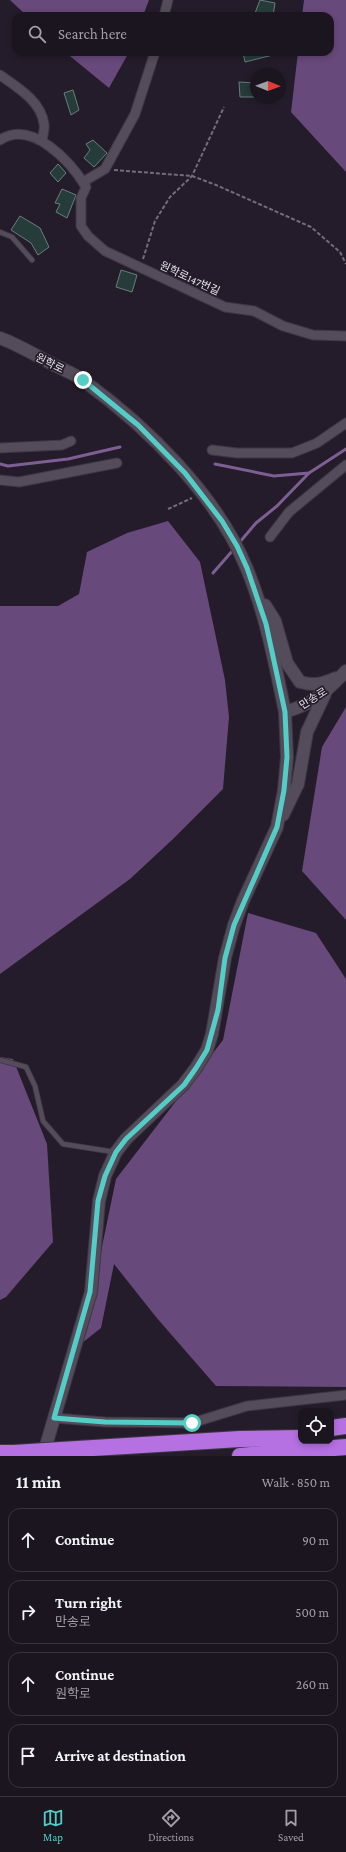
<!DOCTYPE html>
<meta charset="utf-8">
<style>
body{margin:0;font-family:"Crimson Pro","Noto Sans KR",serif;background:#28222d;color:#f1f3f6}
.controls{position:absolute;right:12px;bottom:12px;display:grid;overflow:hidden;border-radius:8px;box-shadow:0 2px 6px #0003}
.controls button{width:36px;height:36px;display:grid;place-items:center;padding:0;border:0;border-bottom:1px solid #39343e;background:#1b1520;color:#f1f3f6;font:20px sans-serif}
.compass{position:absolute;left:250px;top:68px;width:36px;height:36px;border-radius:50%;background:#1b1520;box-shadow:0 2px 6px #0003;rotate:91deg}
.stop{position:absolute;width:12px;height:12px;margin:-9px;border:3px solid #54cdc7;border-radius:50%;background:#fff}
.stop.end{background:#54cdc7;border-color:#fff;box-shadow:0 1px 4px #0008}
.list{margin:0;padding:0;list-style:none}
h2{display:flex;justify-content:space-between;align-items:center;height:52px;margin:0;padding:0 16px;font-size:17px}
h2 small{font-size:13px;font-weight:400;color:#a09fa5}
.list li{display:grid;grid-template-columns:26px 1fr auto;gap:12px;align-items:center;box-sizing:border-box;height:64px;margin:0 8px 8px;padding:0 8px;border:1px solid #39343e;border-radius:12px}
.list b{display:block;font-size:15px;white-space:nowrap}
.list p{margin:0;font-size:13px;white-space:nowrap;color:#a09fa5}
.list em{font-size:13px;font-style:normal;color:#a09fa5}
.icon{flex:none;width:22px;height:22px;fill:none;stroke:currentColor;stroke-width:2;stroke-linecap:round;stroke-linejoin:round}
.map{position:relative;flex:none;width:346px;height:1456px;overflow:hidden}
.search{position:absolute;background:#1b1520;box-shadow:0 2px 6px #0003;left:12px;right:12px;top:12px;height:44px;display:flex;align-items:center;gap:10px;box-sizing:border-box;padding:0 14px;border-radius:12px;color:#a09fa5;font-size:15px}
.sheet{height:340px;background:#1b1520}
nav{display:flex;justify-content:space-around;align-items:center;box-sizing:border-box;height:56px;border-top:1px solid #39343e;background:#1b1520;font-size:11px;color:#a09fa5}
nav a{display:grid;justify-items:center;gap:2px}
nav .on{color:#54cdc7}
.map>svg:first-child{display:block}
.forest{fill:#67497b}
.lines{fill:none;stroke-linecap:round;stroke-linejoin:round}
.stream{stroke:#7e5f93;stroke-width:3}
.building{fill:#263c3b;stroke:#677f7d}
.lane-casing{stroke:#3d3742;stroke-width:6}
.street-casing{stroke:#3d3742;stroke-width:11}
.secondary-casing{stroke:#3d3742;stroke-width:14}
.highway-casing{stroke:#3d3742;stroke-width:18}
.path{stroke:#736d79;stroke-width:2;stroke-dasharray:4 2;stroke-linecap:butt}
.lane{stroke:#544b5b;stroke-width:4.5}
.street{stroke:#544b5b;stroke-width:9}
.secondary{stroke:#544b5b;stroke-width:12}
.highway{stroke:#b570e1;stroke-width:16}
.highway-bridge-casing{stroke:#3d3742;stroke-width:18;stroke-linecap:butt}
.highway-bridge{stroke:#b570e1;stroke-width:16}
.route{stroke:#54cdc7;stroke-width:5}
.labels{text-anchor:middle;stroke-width:3.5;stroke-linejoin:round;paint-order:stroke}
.street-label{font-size:11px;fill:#e5e0e9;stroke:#241c2a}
</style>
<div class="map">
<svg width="346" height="1456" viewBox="0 0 346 1456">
<rect width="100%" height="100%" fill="#241c2a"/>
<g class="forest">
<polygon points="10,0 149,0 143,16 27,16"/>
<polygon points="304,0 346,0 346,172 291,112 298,52 330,52 330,16 302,16"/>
<polygon points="65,52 129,52 109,88"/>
<polygon points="168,521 200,562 225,680 229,717 223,789 173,839 130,879 0,974 0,606 58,606 79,594 87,552 127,533"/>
<polygon points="346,707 346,920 302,871 322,747"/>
<polygon points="248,913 316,933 346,979 346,1387 216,1386 156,1317 114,1264 101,1328 82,1343 116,1179 223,1040"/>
<polygon points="0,1057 13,1059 47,1144 53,1242 6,1297 0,1300"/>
</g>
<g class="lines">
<g class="stream">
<polyline points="0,464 8,466 68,459 120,447"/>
<polyline points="215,464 274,476 309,473 346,449"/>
<polyline points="239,543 256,523 277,506 309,473"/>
<polyline points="213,573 234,549"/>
</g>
</g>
<g class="building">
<polygon points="260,0 275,3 273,16 254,16"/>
<polygon points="243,52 273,52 273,55 245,62"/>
<polygon points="239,82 256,83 256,97 240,97"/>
<polygon points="73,90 79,110 71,115 64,93"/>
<polygon points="93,140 107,153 94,167 84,158 90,150 86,144"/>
<polygon points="58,164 66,173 58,182 50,173"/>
<polygon points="62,189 76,195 67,218 56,212 60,204 55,203"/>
<polygon points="20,216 40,228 49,247 38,255 31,243 11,230"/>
<polygon points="121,270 137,275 132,292 116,287"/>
</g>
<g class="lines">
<g class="lane-casing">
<g id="lane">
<polyline points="0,232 12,237 32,260"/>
<polyline points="0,1060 26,1067 35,1086 43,1121 63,1144 114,1152"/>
</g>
</g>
<g class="street-casing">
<g id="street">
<polyline points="164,16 168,0"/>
<path d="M0 75C17 87 41 101 44 124 45 129 43 135 42 140"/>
<path d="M0 140C32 119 71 162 86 187L81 198V226L88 236 105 251 225 307 254 311 283 326 313 335 346 336"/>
<polyline points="83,182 105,169 135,114 155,52"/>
<polyline points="0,448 62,445 71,441"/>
<polyline points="212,450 237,453 292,453 317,443 346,423"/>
<polyline points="0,480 19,482 117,463"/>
<polyline points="270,537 289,512 346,465"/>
<polyline points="54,1418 105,1422 192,1423 247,1406 346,1395"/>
</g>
</g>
<g class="secondary-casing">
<g id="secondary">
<path d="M0 338C19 345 37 356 54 365 64 370 75 374 84 381 147 427 217 495 247 569 266 615 275 664 285 712"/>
<path d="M265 605 275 621 287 663 300 682C315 686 322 684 336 678"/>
<polyline points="283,815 298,784 307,732 325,694"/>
<path d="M43 1456 91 1292 99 1201 105 1176 116 1152 126 1139 183 1085 196 1068 207 1050 212 1034 225 958 234 925 243 901 277 827 284 790 287 757 285 712C315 703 325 693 346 671"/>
</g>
</g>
<g class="highway-casing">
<g id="highway">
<polyline points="331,1428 346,1426"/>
<polyline points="61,1450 240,1439 301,1438"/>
<polyline points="0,1453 14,1453"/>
<polyline points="240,1456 346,1447"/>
</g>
</g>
<g class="path">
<polyline points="114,170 192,176 216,185 311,227 340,252 346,264"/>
<polyline points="143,259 155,221 170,197 192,176 224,107"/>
<polyline points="168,509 192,498"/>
</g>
<use href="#lane" class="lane"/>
<use href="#street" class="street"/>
<use href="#secondary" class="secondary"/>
<use href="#highway" class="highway"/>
<g class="highway-bridge-casing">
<polyline id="highway-bridge" points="14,1453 61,1450"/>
</g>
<use href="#highway-bridge" class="highway-bridge"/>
</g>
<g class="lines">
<polyline class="route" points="83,380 138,425 185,473 222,521 237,546 247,568 266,624 285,712 287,757 284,790 277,827 234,925 225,958 218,1010 207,1050 196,1068 184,1085 126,1139 116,1152 105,1176 98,1201 90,1292 54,1418 105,1422 192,1423"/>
</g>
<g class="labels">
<g class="street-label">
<text transform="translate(190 278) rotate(25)" y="4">원학로147번길</text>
<text transform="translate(50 363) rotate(27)" y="4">원학로</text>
<text transform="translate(313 698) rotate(-32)" y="4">만송로</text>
</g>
</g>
</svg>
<div class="controls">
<button><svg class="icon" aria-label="locate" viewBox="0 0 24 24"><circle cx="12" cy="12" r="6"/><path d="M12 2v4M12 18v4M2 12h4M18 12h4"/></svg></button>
</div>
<svg class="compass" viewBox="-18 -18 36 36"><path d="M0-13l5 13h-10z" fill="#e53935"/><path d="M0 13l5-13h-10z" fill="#a09fa5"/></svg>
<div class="stop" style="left:192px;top:1423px"></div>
<div class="stop end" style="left:83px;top:380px"></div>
<div class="search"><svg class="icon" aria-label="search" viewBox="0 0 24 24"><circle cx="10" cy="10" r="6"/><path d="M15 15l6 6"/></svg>Search here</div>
</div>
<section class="sheet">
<h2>11 min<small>Walk · 850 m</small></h2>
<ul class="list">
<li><svg class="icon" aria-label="ahead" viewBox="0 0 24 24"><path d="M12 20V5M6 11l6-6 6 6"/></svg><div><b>Continue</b></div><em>90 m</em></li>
<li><svg class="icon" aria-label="right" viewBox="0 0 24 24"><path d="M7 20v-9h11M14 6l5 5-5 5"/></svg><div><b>Turn right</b><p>만송로</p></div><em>500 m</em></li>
<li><svg class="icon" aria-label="ahead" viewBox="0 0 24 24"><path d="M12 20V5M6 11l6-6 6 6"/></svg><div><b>Continue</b><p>원학로</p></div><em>260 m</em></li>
<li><svg class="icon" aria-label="arrive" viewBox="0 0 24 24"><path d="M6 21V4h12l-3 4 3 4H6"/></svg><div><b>Arrive at destination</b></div></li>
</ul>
</section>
<nav>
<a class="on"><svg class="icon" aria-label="map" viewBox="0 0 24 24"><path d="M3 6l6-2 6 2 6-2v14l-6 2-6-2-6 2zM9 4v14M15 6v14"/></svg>Map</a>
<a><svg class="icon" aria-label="directions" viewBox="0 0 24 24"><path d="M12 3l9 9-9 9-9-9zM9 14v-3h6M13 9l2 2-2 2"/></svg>Directions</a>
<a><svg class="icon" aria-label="saved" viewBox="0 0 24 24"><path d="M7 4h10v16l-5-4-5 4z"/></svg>Saved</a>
</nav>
